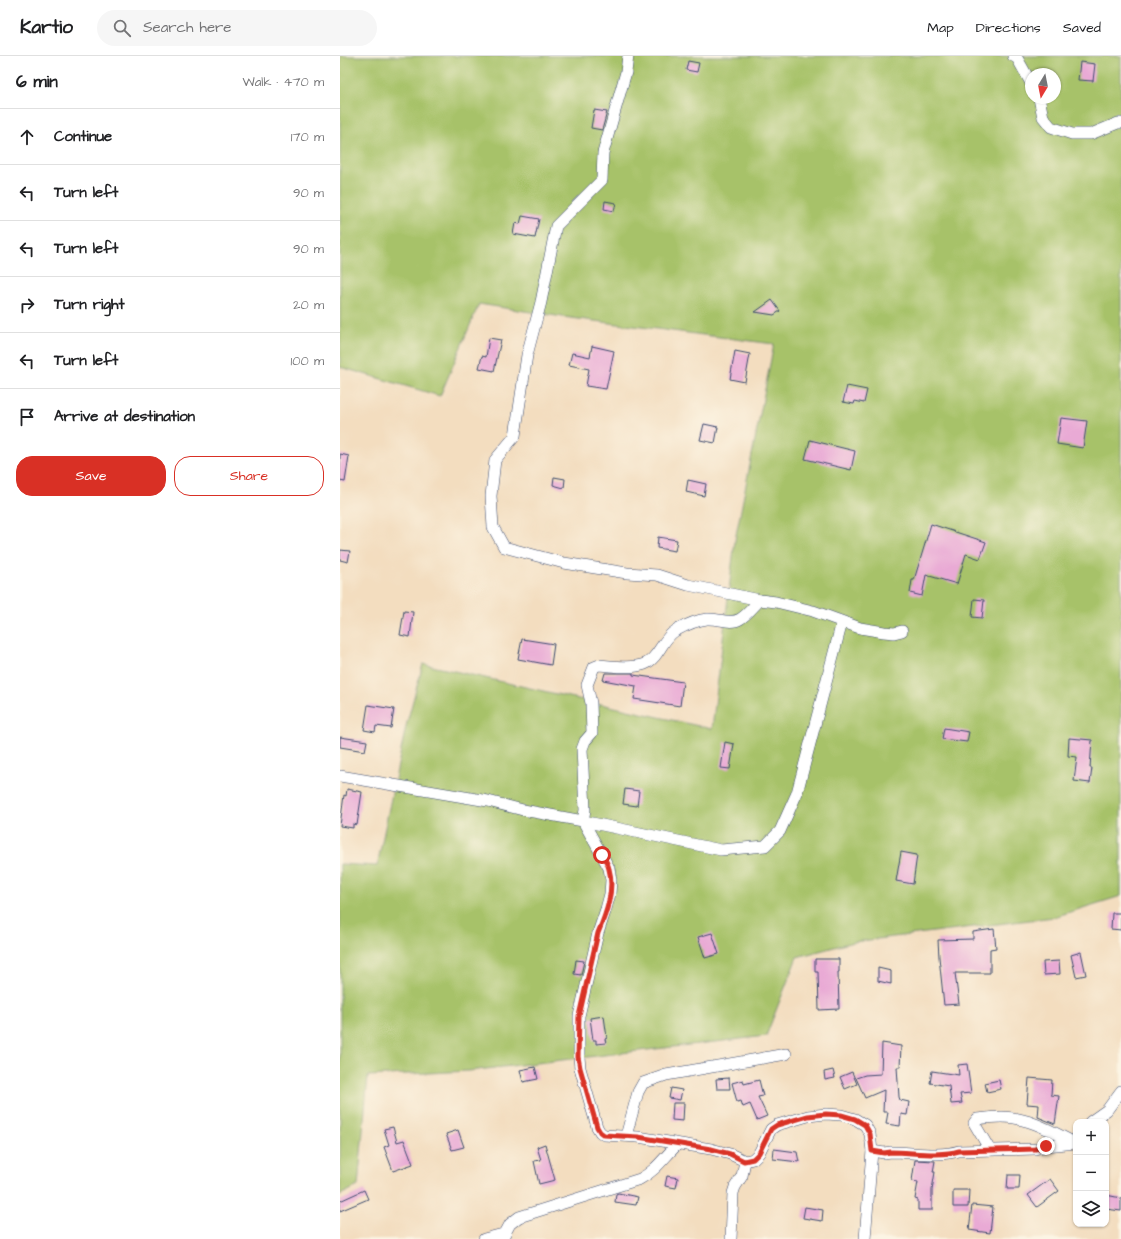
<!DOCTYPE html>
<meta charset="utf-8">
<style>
body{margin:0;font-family:"Architects Daughter",sans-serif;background:#f6f6f6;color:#202124}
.controls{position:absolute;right:12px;bottom:12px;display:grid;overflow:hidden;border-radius:8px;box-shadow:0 1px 3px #0004}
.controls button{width:36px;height:36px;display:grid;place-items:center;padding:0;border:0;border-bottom:1px solid #e0e0e0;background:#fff;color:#202124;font:20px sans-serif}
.compass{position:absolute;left:685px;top:12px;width:36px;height:36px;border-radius:50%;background:#fff;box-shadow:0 1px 3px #0004;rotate:190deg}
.stop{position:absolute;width:12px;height:12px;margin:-9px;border:3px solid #d93025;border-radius:50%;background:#fff}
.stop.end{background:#d93025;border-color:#fff;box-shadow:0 1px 4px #0008}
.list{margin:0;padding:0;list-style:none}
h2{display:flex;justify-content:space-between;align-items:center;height:52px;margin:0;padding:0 16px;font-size:17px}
h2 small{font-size:13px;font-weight:400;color:#757577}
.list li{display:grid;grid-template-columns:26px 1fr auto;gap:12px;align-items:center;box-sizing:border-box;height:56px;padding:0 16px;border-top:1px solid #e0e0e0}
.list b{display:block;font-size:15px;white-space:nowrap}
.list em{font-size:13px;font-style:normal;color:#757577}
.actions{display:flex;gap:8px;padding:12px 16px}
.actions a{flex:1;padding:9px 0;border:1px solid #d93025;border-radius:16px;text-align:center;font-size:14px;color:#d93025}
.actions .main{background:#d93025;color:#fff}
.icon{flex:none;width:22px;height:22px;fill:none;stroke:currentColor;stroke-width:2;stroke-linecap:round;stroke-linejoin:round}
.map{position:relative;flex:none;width:781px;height:1183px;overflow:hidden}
header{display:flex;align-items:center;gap:24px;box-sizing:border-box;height:56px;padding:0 20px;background:#fff;border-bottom:1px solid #e0e0e0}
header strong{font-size:19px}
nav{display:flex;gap:22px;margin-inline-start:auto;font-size:14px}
.search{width:280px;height:36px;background:#f6f6f6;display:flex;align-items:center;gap:10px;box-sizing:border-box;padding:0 14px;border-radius:22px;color:#757577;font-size:15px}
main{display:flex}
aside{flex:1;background:#fff}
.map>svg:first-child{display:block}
.grass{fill:#a7c269;stroke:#617864;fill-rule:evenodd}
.building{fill:#e9aad5}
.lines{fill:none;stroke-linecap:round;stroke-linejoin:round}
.minor-casing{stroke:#3b496d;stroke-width:12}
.minor{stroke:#fff;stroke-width:11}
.route{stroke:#d93025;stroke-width:5}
</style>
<header>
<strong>Kartio</strong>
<div class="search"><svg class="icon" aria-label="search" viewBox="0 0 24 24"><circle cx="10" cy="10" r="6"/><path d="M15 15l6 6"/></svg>Search here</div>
<nav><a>Map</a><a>Directions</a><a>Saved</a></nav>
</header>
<main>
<aside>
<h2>6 min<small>Walk · 470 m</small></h2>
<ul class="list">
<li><svg class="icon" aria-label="ahead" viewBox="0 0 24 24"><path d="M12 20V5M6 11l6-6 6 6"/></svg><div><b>Continue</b></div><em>170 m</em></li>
<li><svg class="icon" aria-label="left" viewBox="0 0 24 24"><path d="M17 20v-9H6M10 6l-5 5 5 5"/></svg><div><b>Turn left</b></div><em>90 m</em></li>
<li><svg class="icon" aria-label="left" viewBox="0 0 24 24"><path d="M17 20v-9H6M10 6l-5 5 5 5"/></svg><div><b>Turn left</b></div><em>90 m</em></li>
<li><svg class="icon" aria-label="right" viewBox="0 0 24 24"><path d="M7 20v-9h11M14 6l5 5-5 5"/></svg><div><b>Turn right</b></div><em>20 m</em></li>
<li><svg class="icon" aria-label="left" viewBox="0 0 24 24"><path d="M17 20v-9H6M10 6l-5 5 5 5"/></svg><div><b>Turn left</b></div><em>100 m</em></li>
<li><svg class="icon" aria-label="arrive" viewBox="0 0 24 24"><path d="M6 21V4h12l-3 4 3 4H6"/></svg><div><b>Arrive at destination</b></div></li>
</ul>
<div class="actions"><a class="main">Save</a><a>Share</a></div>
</aside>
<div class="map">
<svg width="781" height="1183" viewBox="0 0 781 1183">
<rect width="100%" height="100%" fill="#fcf5e5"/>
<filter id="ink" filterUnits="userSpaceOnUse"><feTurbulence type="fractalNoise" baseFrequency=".025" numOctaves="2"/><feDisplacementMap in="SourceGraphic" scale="8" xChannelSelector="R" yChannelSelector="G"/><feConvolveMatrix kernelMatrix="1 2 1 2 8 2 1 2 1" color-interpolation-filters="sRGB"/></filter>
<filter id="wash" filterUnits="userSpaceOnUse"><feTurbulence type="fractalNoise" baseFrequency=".012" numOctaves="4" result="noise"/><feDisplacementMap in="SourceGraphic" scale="16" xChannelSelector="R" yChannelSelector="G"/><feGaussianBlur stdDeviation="0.9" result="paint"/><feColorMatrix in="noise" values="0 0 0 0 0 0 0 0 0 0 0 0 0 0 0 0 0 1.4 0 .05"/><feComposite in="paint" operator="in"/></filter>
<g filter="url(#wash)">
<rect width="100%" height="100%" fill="#f3ddbf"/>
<path class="grass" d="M0 0H781V840L714 861 513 886 457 901 426 980 129 1015 28 1020 18 1130 0 1139V808L37 810 66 670 83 608 372 673 395 484 434 288 223 261 139 248 100 340 0 311ZM691 18H715V42H691Z"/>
<g id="blocks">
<g class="building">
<polygon points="348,5 359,7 357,16 346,14"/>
<polygon points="740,6 755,8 753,25 738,24"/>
<polygon points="254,54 267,56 262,74 251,72"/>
<polygon points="265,145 276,147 274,155 264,153"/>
<polygon points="182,160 199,163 195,182 173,178 175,167 180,168"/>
<polygon points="432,244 440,255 434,259 415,256"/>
<polygon points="149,282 161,284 154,315 139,312 142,300 146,301"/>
<polygon points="252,290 274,295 266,333 246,330 249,313 229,309 232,297 250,301"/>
<polygon points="395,295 410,298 405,326 390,323"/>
<polygon points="507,330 527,334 524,347 515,345 514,348 503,346"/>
<polygon points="721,362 747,365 743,392 717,388"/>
<polygon points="364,368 378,371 375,387 360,384"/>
<polygon points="470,384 515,395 511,414 465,403"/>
<polygon points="0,398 9,400 5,426 0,425"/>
<polygon points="214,421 225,423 224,432 213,429"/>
<polygon points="348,424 366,428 364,440 346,436"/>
<polygon points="591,468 646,486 640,503 626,498 617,528 586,519 582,540 570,537 572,524 574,524"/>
<polygon points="318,481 337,484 335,495 317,492"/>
<polygon points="0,494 10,495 8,506 0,504"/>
<polygon points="634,543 644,544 642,562 632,561"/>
<polygon points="64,555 73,556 70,581 60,579"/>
<polygon points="182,583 214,588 211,609 178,603"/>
<polygon points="265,617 293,617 293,619 343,626 340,650 294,643 296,630 263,624"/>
<polygon points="28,649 54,653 51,672 36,670 35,676 24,674"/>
<polygon points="604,672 629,676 627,686 602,683"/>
<polygon points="0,681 27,685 25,695 0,691"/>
<polygon points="729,682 752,684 750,712 752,712 750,727 734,725 737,701 728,700"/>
<polygon points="385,686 394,688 390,713 381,712"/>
<polygon points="7,733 22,736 17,769 13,768 13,772 0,770 4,739 6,740"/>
<polygon points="285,733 299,735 297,750 283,748"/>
<polygon points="561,796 577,799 573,828 556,825"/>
<polygon points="772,857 781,857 781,874 771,873"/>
<polygon points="654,873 656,892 650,893 650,917 615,917 619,948 604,949 599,901 598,884 633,883 633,876"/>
<polygon points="372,877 379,898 365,902 358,881"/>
<polygon points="741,896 746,919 736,921 731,899"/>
<polygon points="475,903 499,903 499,916 498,916 499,953 479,954 478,916 475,916"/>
<polygon points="236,904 244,905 241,919 234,918"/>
<polygon points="719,905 720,918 704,919 703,906"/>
<polygon points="538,912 551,915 551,928 538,925"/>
<polygon points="264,960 267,982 265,983 266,987 256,988 256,984 253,984 250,962"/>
<polygon points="542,987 561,990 560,1011 557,1011 559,1041 560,1044 569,1046 567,1059 561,1058 560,1070 546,1068 548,1056 543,1056 544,1034 525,1042 516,1022 525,1019 541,1018"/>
<polygon points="627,1008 631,1037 620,1038 622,1047 611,1048 609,1030 590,1027 592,1015 619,1019 618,1009"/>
<polygon points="195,1011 198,1023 183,1026 180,1014"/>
<polygon points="493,1014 495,1022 485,1024 484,1016"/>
<polygon points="512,1016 517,1028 505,1033 500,1021"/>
<polygon points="389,1022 390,1033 377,1033 376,1023"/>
<polygon points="689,1022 712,1024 711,1039 719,1040 715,1068 698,1061 699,1049 687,1048"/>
<polygon points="403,1024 404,1028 419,1024 423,1040 418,1041 427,1060 417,1064 410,1048 403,1051 401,1045 397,1046 392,1027"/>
<polygon points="659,1024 661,1033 647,1036 645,1027"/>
<polygon points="331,1032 342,1034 340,1044 329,1042"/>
<polygon points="333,1047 344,1047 343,1065 332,1064"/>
<polygon points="53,1071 57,1086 64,1084 73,1108 53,1115 44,1091 49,1089 44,1073"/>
<polygon points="118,1074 124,1091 112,1094 106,1078"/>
<polygon points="205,1088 215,1124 199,1128 194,1105 201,1104 197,1091"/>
<polygon points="434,1093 457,1096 459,1106 433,1103"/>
<polygon points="575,1104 595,1105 593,1116 595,1116 592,1134 592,1154 578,1154 578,1144 575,1143 578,1126 572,1125"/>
<polygon points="668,1119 680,1119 679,1133 667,1133"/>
<polygon points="327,1120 338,1122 336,1132 325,1130"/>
<polygon points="710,1123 719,1135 697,1151 688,1139"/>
<polygon points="24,1134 28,1143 0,1155 0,1145"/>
<polygon points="613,1134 629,1134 628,1151 613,1151"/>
<polygon points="278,1137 298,1141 296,1149 275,1146 276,1138"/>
<polygon points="766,1139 781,1142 781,1155 766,1153"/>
<polygon points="632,1149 653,1151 650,1177 629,1174"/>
<polygon points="465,1151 483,1154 482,1165 463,1162"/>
</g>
</g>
</g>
<g filter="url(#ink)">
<use href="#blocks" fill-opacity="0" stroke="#3b496d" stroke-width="1"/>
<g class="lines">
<g class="minor-casing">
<g id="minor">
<polyline points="288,0 286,16 263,97 262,124 216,170 201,246 187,299 175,380 155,404 151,440 153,471 164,491 224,507 287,517 317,519 348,529 420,544 436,546 473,555 520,572 544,576 554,577 562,575"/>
<polyline points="673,0 677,2 691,27"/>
<polyline points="699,42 703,61 711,71 732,78 751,78 778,67 781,67"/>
<path d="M420 544C414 550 407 559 400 563 390 569 378 562 367 563 357 564 344 570 335 575 322 583 319 602 305 608 291 613 273 610 259 609L254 611 247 629 251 647 252 677 245 685 242 693 245 754 243 765 269 812 271 824 270 838 266 853 258 877 239 960V1001L240 1012 257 1071 260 1076 264 1079 298 1081 371 1093 390 1098 405 1105 413 1103 419 1097 431 1073 437 1069 468 1060 486 1058 501 1059 515 1063 525 1069 530 1078 532 1095 525 1183"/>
<polyline points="0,720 148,745 183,754 243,765 381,794 425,790 440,775 457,737 502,566"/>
<polyline points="750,1066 767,1054 781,1035"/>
<polyline points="286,1080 298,1036 303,1027 326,1019 446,998"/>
<path d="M650 1094 634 1067 637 1063C645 1062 653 1061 662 1061 688 1061 713 1076 735 1087"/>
<path d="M532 1095 544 1097 551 1096C572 1096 599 1101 619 1095L695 1093 706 1090 736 1087"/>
<polyline points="144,1183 163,1178"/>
<path d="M162 1183 170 1168 179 1161 300 1123C317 1114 324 1101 338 1088"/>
<polyline points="391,1183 393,1137 395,1131 402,1120 405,1105"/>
</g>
</g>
<use href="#minor" class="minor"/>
</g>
</g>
<g class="lines" filter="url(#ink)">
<path class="route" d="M262 799C265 803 268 808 269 813 275 834 266 858 258 877L239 960 238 1001 240 1012 257 1071 260 1076 264 1079 298 1081 371 1093 390 1098 404 1105 413 1103 419 1097 431 1073 437 1069 468 1060 486 1058 501 1059 515 1063 525 1069 530 1078 532 1095 544 1097 551 1096C572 1096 599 1101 619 1095L695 1093 706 1090"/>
</g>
</svg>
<div class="controls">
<button>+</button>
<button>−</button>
<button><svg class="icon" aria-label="layers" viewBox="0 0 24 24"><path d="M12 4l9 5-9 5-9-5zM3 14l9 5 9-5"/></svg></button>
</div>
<svg class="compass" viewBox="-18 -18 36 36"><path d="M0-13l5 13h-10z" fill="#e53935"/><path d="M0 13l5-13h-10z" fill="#757577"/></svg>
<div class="stop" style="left:262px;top:799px"></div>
<div class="stop end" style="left:706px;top:1090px"></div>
</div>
</main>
